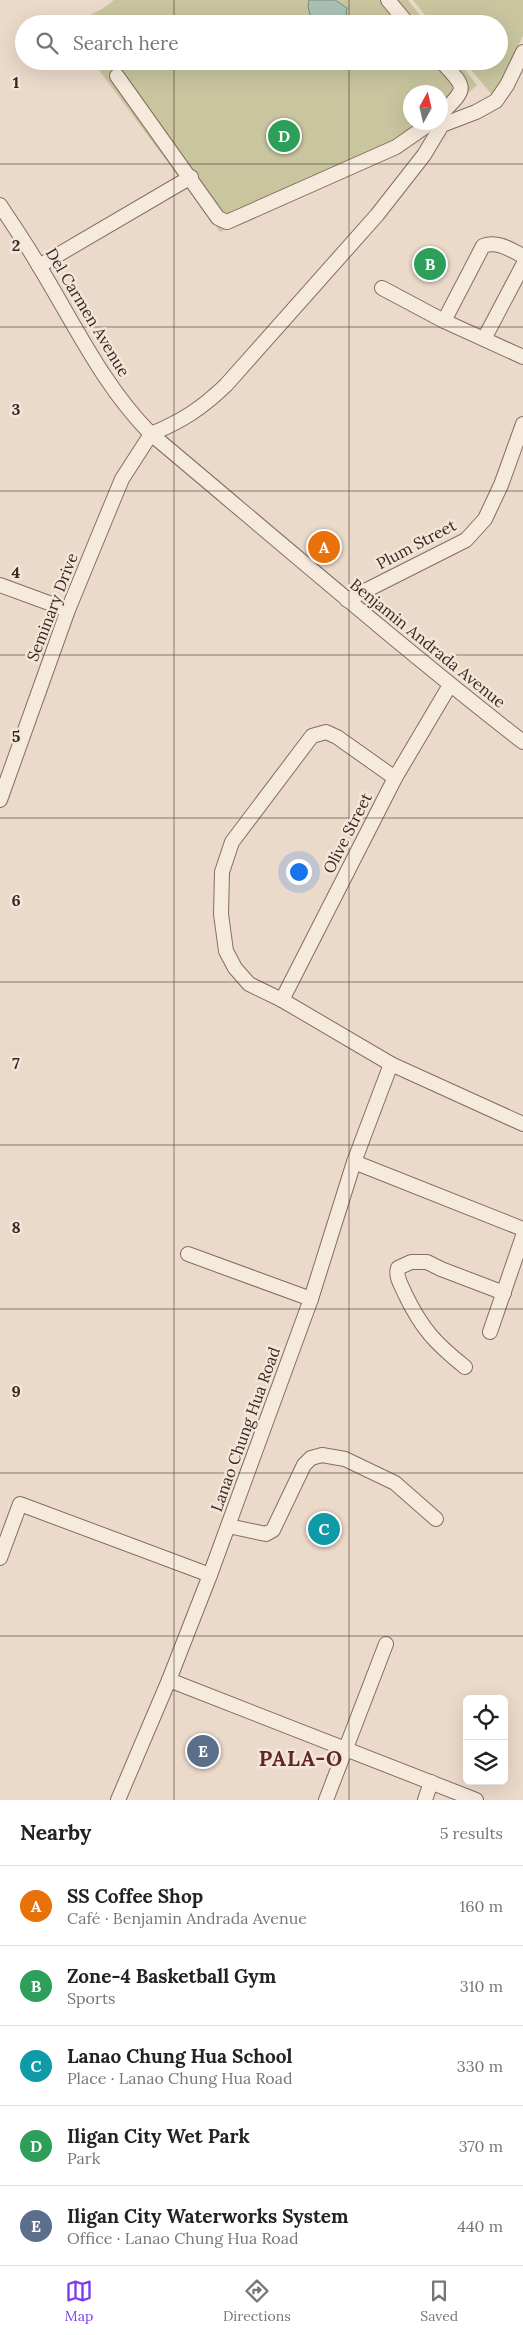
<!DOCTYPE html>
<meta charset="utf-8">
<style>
body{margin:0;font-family:Lora,serif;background:#f2f2f2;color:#222}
.controls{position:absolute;right:15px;bottom:15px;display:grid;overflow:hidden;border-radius:8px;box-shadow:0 5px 20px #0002}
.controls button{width:45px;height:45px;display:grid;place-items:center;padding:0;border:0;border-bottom:1px solid #e0e0e0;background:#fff;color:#222;font:25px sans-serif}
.compass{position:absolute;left:403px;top:85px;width:45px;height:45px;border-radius:50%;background:#fff;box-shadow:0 5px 20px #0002;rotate:8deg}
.you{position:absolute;left:298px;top:871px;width:18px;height:18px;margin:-12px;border:4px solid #fff;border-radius:50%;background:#1a73e8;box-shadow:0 0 0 8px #1a73e833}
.badge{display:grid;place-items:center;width:32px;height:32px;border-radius:50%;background:#7c3aed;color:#fff;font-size:16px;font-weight:700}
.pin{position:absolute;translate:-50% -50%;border:2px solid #fff;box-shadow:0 1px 5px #0006}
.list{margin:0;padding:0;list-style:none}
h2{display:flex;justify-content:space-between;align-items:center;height:65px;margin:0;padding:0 20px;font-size:21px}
h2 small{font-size:16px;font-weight:400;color:#767676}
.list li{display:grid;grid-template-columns:32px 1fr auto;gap:15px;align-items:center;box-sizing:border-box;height:80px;padding:0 20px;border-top:1px solid #e0e0e0}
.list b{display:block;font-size:19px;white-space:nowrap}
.list p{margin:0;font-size:16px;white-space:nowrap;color:#767676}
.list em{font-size:16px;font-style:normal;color:#767676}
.icon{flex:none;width:28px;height:28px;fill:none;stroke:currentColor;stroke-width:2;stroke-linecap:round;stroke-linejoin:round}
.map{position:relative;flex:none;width:523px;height:1800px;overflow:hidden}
.search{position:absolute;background:#fff;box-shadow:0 5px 20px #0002;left:15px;right:15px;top:15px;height:55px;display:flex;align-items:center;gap:12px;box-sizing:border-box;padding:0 18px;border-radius:28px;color:#767676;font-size:19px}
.sheet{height:465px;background:#fff}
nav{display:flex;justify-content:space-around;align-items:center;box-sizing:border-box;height:70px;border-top:1px solid #e0e0e0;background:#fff;font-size:14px;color:#767676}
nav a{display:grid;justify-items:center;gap:2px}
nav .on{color:#7c3aed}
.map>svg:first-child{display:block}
.green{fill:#c8c59f}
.water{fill:#aac0b5;stroke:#718e81}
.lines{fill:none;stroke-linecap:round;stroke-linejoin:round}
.minor-casing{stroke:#866d60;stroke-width:16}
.minor{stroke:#f6eadd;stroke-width:14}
.grid{fill:none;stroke:#382822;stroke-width:1;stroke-opacity:0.55}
.labels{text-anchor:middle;stroke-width:5;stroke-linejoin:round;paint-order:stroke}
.street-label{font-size:16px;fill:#382822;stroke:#f3e6d9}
.district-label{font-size:21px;font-weight:bold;letter-spacing:1px;fill:#602626;stroke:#f3e6d9}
.grid-label{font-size:16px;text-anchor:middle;font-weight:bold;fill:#382822;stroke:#f3e6d9;stroke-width:5;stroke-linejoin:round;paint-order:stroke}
</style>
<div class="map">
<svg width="523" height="1800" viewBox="0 0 523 1800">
<rect width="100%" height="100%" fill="#ebdaca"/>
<g class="green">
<polygon points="114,0 408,0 427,24 72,24 102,9"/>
<polygon points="413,0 523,0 523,36 493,96 464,61 499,61 499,24 432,24"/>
<polygon points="92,61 458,61 477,85 441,118 440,92 410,92 410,122 436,123 406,150 220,232"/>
</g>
<polygon class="water" points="309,0 335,0 347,8 346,14 350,19 349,24 312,24 308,6"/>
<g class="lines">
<g class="minor-casing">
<g id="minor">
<polyline points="388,0 408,24"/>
<polyline points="117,76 218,218 227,222 396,147 432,122"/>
<path d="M440 115C468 87 467 89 441 61"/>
<path d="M0 205C13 225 27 245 39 266 74 323 103 386 151 434 274 537 396 643 523 742"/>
<polyline points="39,266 191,177"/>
<polyline points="382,288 444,321 523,357"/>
<path d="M444 321 483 246C497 240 511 250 523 256"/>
<polyline points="484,339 523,265"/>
<path d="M151 434C182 421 201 409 226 385L377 215 424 155 442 125 476 112 496 101 507 85 523 52"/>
<polyline points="0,585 68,610"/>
<polyline points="347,600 466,540 485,519 501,485 523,424"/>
<polyline points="395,778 337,737 326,732 312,736 232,842 222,872 221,914 226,951 235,968 249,984 282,1000 391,1064 523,1124"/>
<polyline points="0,800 68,610 105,520 122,479 151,434"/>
<polyline points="282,1000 395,778 450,685"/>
<polyline points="354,1162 523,1229"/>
<polyline points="188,1254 311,1299"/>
<polyline points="490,1332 523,1236"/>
<path d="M465 1367C435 1343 422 1329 405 1294 402 1286 395 1277 398 1268L411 1262H427L441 1269 504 1293"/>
<polyline points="228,1526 266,1534 273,1530 304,1465 311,1458 322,1455 345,1459 395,1483 436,1519"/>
<polyline points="0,1558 20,1504 210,1575"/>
<polyline points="169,1680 476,1800"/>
<polyline points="118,1800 169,1680 210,1575 311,1299 354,1162 391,1064"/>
<polyline points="326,1800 386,1644"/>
<polyline points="425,1800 431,1782"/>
</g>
</g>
<use href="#minor" class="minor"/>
</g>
<path class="grid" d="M174 0V24M349 0V24M174 61V1800M349 61V1800M0 164H523M0 327H523M0 491H523M0 655H523M0 818H523M0 982H523M0 1145H523M0 1309H523M0 1473H523M0 1636H523"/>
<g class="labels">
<g class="street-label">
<text transform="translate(88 312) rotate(59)" y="6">Del Carmen Avenue</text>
<text transform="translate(416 544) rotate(-28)" y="6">Plum Street</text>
<text transform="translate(52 607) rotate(-69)" y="6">Seminary Drive</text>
<text transform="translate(428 643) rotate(39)" y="6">Benjamin Andrada Avenue</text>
<text transform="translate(347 833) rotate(-63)" y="6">Olive Street</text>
<text transform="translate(245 1429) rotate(-70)" y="6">Lanao Chung Hua Road</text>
</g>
<g class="district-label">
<text x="301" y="1766">PALA-O</text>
</g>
</g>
<g class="grid-label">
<text x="16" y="88">1</text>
<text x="16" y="251">2</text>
<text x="16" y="415">3</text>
<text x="16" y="578">4</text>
<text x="16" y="742">5</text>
<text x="16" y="906">6</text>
<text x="16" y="1069">7</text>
<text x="16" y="1233">8</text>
<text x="16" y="1397">9</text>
</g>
</svg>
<div class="controls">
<button><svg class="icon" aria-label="locate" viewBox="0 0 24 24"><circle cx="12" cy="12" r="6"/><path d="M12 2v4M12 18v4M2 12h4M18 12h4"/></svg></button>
<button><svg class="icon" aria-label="layers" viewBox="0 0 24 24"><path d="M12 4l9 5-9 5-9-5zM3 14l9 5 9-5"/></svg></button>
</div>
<svg class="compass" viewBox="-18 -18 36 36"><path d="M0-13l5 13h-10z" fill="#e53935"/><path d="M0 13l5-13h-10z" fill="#767676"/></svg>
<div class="you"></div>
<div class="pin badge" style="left:324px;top:547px;background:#e8710a">A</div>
<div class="pin badge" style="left:430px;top:264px;background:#2e9e5b">B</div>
<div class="pin badge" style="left:324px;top:1529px;background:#0f9aa8">C</div>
<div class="pin badge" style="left:284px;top:136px;background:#2e9e5b">D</div>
<div class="pin badge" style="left:203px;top:1751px;background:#5c6f8a">E</div>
<div class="search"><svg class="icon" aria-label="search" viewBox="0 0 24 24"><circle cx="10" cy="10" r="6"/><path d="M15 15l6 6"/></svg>Search here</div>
</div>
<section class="sheet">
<h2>Nearby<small>5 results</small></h2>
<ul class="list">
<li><span class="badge" style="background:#e8710a">A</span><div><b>SS Coffee Shop</b><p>Café · Benjamin Andrada Avenue</p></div><em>160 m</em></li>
<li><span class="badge" style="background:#2e9e5b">B</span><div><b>Zone-4 Basketball Gym</b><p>Sports</p></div><em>310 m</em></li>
<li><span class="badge" style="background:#0f9aa8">C</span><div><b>Lanao Chung Hua School</b><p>Place · Lanao Chung Hua Road</p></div><em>330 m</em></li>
<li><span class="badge" style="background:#2e9e5b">D</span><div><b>Iligan City Wet Park</b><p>Park</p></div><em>370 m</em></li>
<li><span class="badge" style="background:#5c6f8a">E</span><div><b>Iligan City Waterworks System</b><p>Office · Lanao Chung Hua Road</p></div><em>440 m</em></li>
</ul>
</section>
<nav>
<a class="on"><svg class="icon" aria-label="map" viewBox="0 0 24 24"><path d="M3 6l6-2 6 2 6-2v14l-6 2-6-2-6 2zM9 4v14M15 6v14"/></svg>Map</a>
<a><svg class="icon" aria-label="directions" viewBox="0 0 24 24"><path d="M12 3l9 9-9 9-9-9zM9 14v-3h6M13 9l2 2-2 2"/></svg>Directions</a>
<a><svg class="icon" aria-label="saved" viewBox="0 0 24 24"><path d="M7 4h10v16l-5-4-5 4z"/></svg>Saved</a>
</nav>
